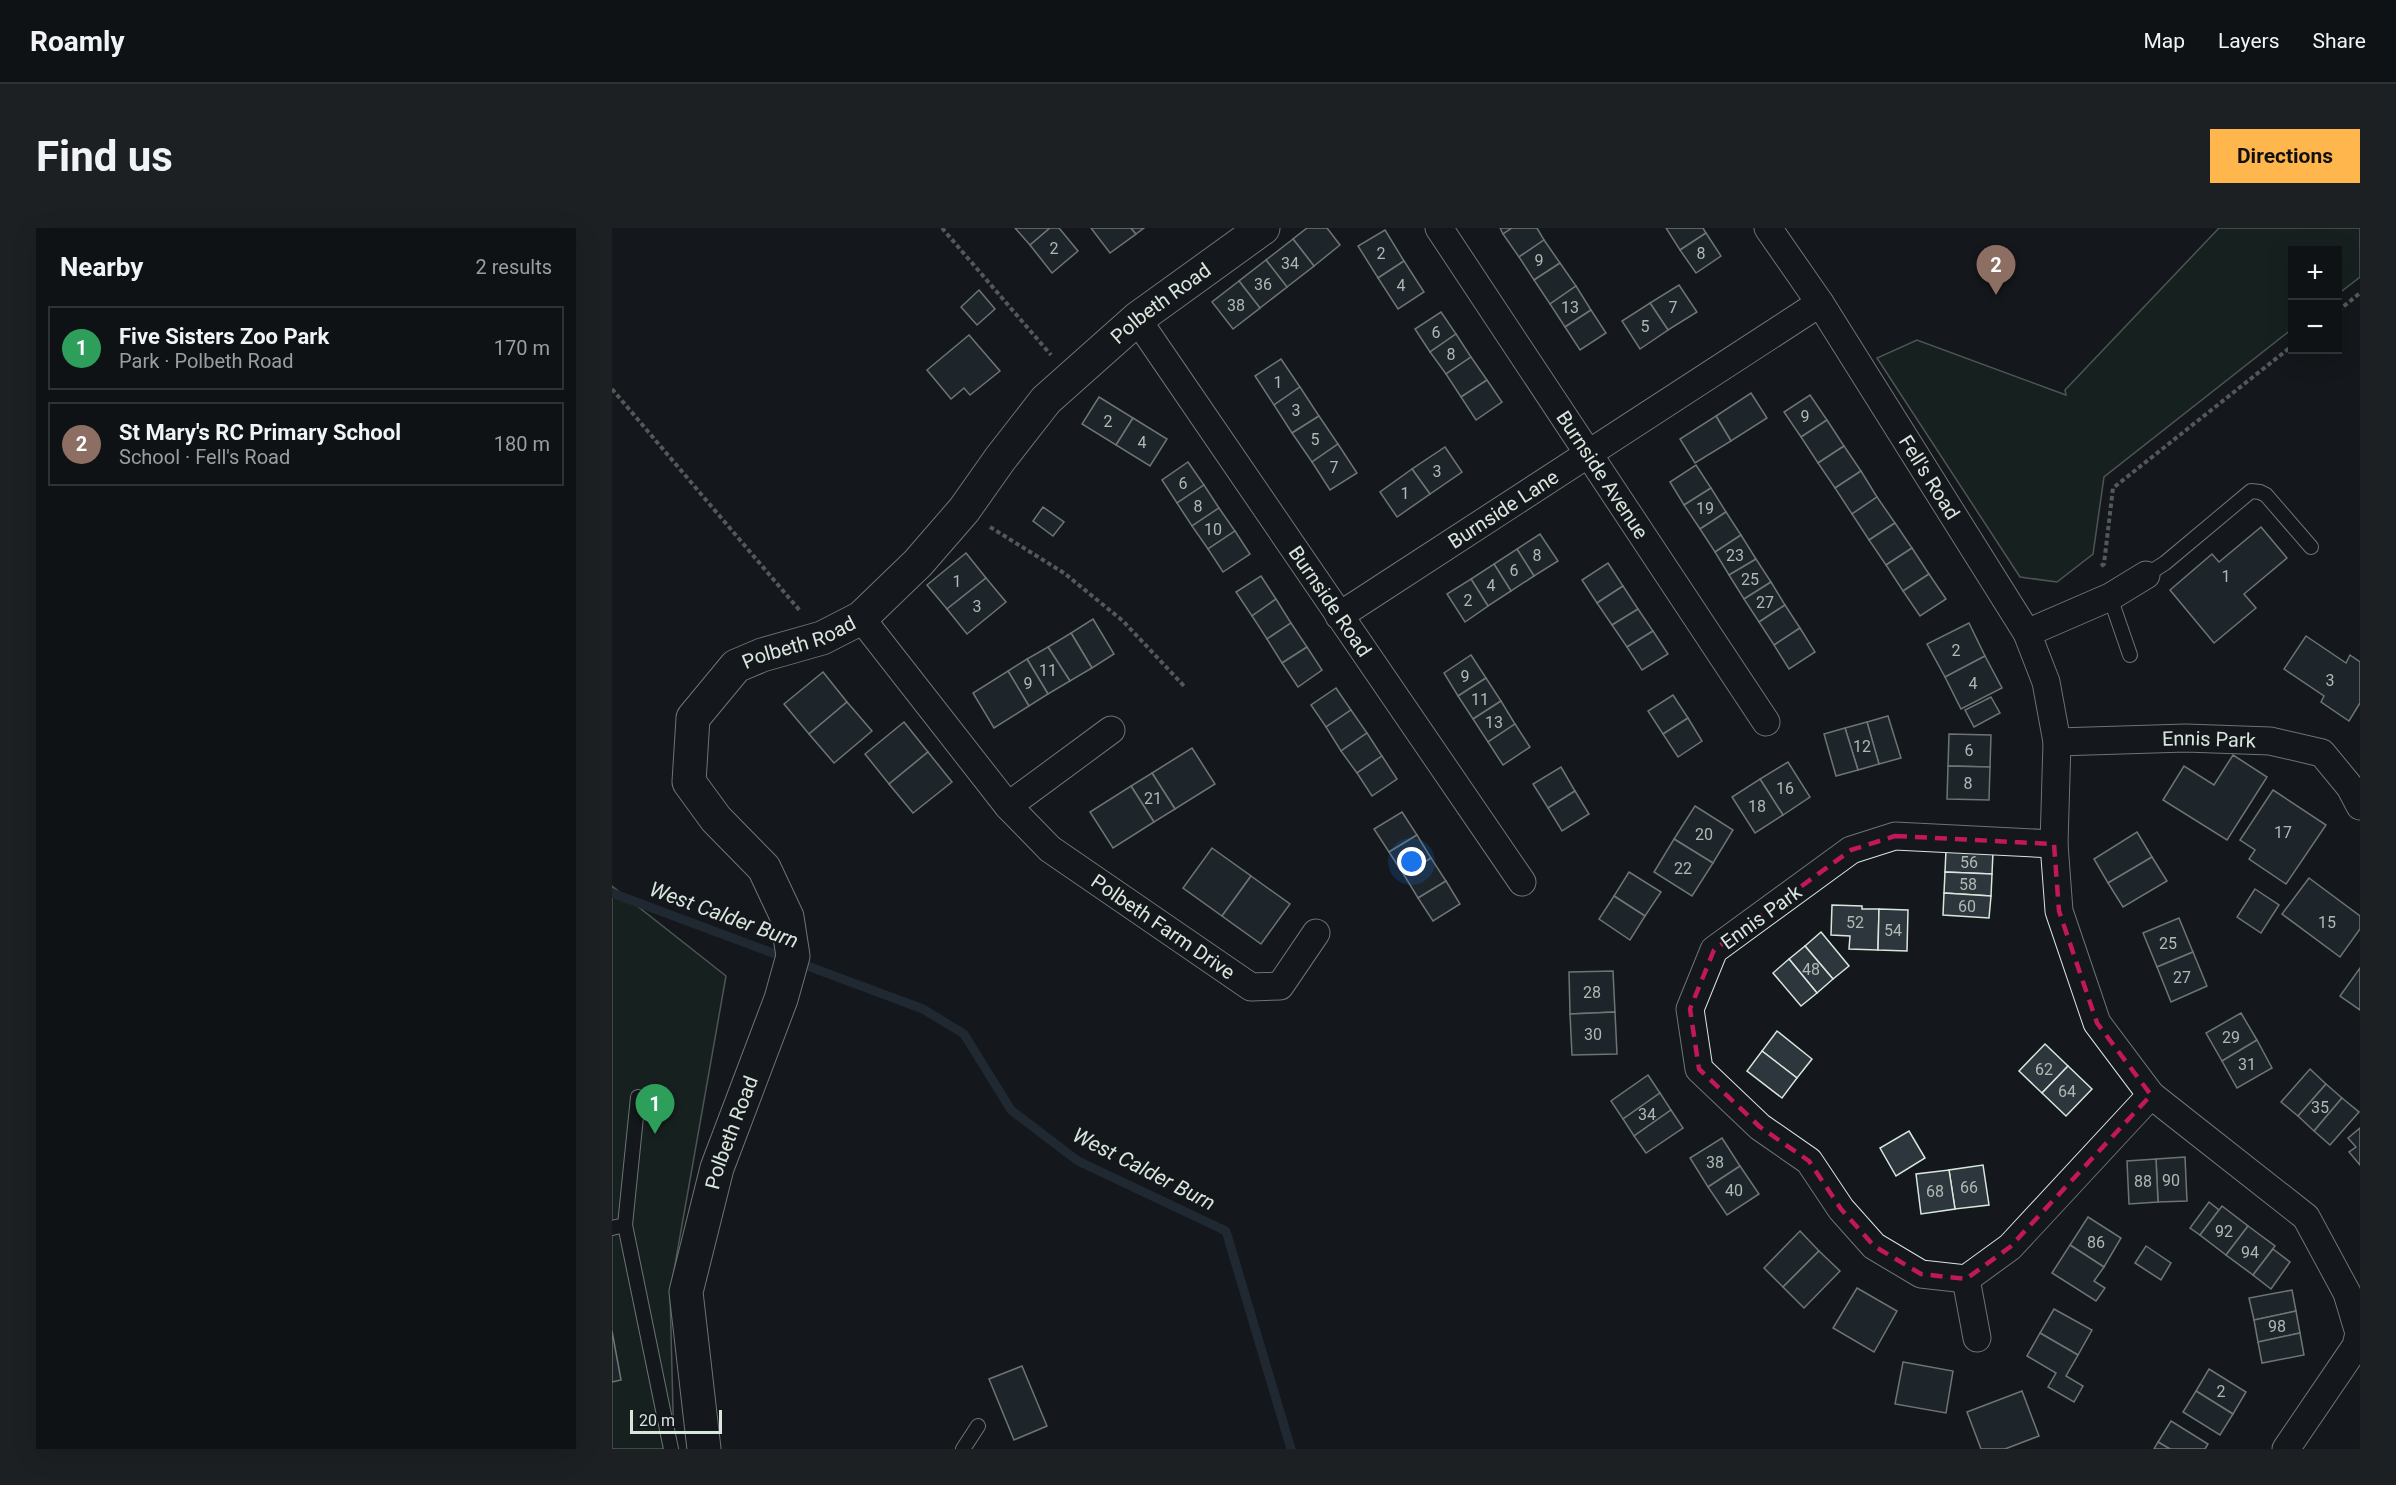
<!DOCTYPE html>
<meta charset="utf-8">
<style>
body{margin:0;font-family:Roboto,sans-serif;background:#1d2022;color:#f1f3f6}
.controls{position:absolute;right:18px;top:18px;display:grid;overflow:hidden;border-radius:0px;box-shadow:0 6px 24px #0002}
.controls button{width:54px;height:54px;display:grid;place-items:center;padding:0;border:0;border-bottom:2px solid #2f3234;background:#0f1215;color:#f1f3f6;font:30px sans-serif}
.scale{position:absolute;left:18px;bottom:15px;width:92px;box-sizing:border-box;padding-left:6px;border:3px solid #d8e6dc;border-top:0;font-size:16px;line-height:21px;white-space:nowrap;color:#d8e6dc;-webkit-text-stroke:4px #14181c;paint-order:stroke}
.you{position:absolute;left:800px;top:634px;width:21px;height:21px;margin:-15px;border:4px solid #fff;border-radius:50%;background:#1a73e8;box-shadow:0 0 0 9px #1a73e833}
.badge{display:grid;place-items:center;width:39px;height:39px;border-radius:50%;background:#ffb74d;color:#fff;font-size:20px;font-weight:700}
.pin{position:absolute;translate:-50% -50px;filter:drop-shadow(0 2px 3px #0008)}
.pin::after{content:'';position:absolute;top:32px;width:21px;height:18px;background:inherit;clip-path:polygon(0 0,100% 0,50% 100%)}
.list{margin:0;padding:0;list-style:none}
h2{display:flex;justify-content:space-between;align-items:center;height:78px;margin:0;padding:0 24px;font-size:26px}
h2 small{font-size:20px;font-weight:400;color:#9b9ea0}
.list li{display:grid;grid-template-columns:39px 1fr auto;gap:18px;align-items:center;box-sizing:border-box;height:84px;margin:0 12px 12px;padding:0 12px;border:2px solid #2f3234;border-radius:0px}
.list b{display:block;font-size:22px;white-space:nowrap}
.list p{margin:0;font-size:20px;white-space:nowrap;color:#9b9ea0}
.list em{font-size:20px;font-style:normal;color:#9b9ea0}
.map{position:relative;flex:none;width:1748px;height:1221px;overflow:hidden;border-radius:0px}
header{display:flex;align-items:center;gap:36px;box-sizing:border-box;height:84px;padding:0 30px;background:#0f1215;border-bottom:2px solid #2f3234}
header strong{font-size:28px}
nav{display:flex;gap:33px;margin-inline-start:auto;font-size:21px}
.intro{display:flex;align-items:center;justify-content:space-between;box-sizing:border-box;height:144px;padding:0 36px}
h1{margin:0;font-size:42px}
.button{padding:15px 27px;border-radius:0px;background:#ffb74d;color:#111;font-size:21px;font-weight:700}
main{display:flex;gap:36px;padding:0 36px}
aside{flex:1;background:#0f1215;border-radius:0px;box-shadow:0 6px 24px #0002}
.map>svg:first-child{display:block}
.green{fill:#1a2d24;stroke:#939e99;stroke-width:1.5}
.lines{fill:none;stroke-linecap:round;stroke-linejoin:round}
.stream{stroke:#2f3f4d;stroke-width:9}
.building{fill:#2c363c;stroke:#d8e6dc;stroke-width:1.5}
.service-casing{stroke:#d8e6dc;stroke-width:16}
.minor-casing{stroke:#d8e6dc;stroke-width:29}
.tertiary-casing{stroke:#d8e6dc;stroke-width:35}
.path{stroke:#9da8a2;stroke-width:4;stroke-dasharray:4.5 3;stroke-linecap:butt}
.service{stroke:#14181c;stroke-width:14}
.minor{stroke:#14181c;stroke-width:27}
.tertiary{stroke:#14181c;stroke-width:33}
.marked{fill:none;stroke:#c2185b;stroke-width:4.5;stroke-dasharray:12 8;stroke-linejoin:round}
.labels{text-anchor:middle;stroke-width:4.5;stroke-linejoin:round;paint-order:stroke}
.number-label{font-size:16px;fill:#adbab4}
.street-label{font-size:20px;fill:#d8e6dc;stroke:#14181c}
.water-label{font-size:21px;font-style:italic;fill:#d8e6dc;stroke:#14181c}
</style>
<header>
<strong>Roamly</strong>
<nav><a>Map</a><a>Layers</a><a>Share</a></nav>
</header>
<div class="intro"><h1>Find us</h1><a class="button">Directions</a></div>
<main>
<aside>
<h2>Nearby<small>2 results</small></h2>
<ul class="list">
<li><span class="badge" style="background:#2e9e5b">1</span><div><b>Five Sisters Zoo Park</b><p>Park · Polbeth Road</p></div><em>170 m</em></li>
<li><span class="badge" style="background:#8d6e63">2</span><div><b>St Mary's RC Primary School</b><p>School · Fell's Road</p></div><em>180 m</em></li>
</ul>
</aside>
<div class="map">
<svg width="1748" height="1221" viewBox="0 0 1748 1221">
<rect width="100%" height="100%" fill="#14181c"/>
<g class="green">
<polygon points="1607,0 1748,0 1748,49 1726,66 1726,22 1680,22 1680,101 1492,249 1481,326 1445,354 1408,349 1265,130 1305,112 1454,167 1453,162"/>
<polygon points="0,658 114,748 58,1065 62,1221 0,1221"/>
</g>
<g class="lines">
<polyline class="stream" points="0,665 311,781 352,806 399,882 466,933 614,1003 679,1221"/>
</g>
<g class="building">
<polygon points="403,0 438,0 418,17"/>
<polygon points="438,0 447,0 466,23 440,45 418,17"/>
<polygon points="479,0 519,0 524,6 498,25"/>
<polygon points="519,0 532,0 524,6"/>
<polygon points="695,0 715,0 728,17 702,38 681,11"/>
<polygon points="888,0 900,0 891,6"/>
<polygon points="900,0 925,0 932,12 907,29 891,6"/>
<polygon points="1054,0 1091,0 1094,5 1068,22"/>
<polygon points="773,2 792,33 766,50 746,18"/>
<polygon points="1094,5 1109,28 1084,45 1068,22"/>
<polygon points="681,11 702,38 675,59 654,32"/>
<polygon points="932,12 948,35 922,52 907,29"/>
<polygon points="654,32 675,59 648,80 627,53"/>
<polygon points="792,33 812,64 786,81 766,50"/>
<polygon points="948,35 964,58 938,76 922,52"/>
<polygon points="627,53 648,80 621,101 600,74"/>
<polygon points="1067,57 1085,84 1056,102 1038,75"/>
<polygon points="964,58 979,82 953,99 938,76"/>
<polygon points="367,62 383,81 365,97 349,79"/>
<polygon points="1038,75 1056,102 1028,121 1010,93"/>
<polygon points="979,82 994,105 968,122 953,99"/>
<polygon points="829,84 844,106 818,124 803,101"/>
<polygon points="844,106 859,129 834,146 818,124"/>
<polygon points="357,107 388,143 358,167 352,160 339,171 315,142"/>
<polygon points="859,129 875,152 849,169 834,146"/>
<polygon points="669,131 688,159 662,177 643,148"/>
<polygon points="875,152 890,174 864,192 849,169"/>
<polygon points="688,159 707,188 680,205 662,177"/>
<polygon points="1139,165 1155,190 1119,213 1104,188"/>
<polygon points="1198,167 1215,192 1189,209 1172,184"/>
<polygon points="487,169 521,190 504,217 470,196"/>
<polygon points="707,188 726,216 700,234 680,205"/>
<polygon points="1104,188 1119,213 1083,235 1068,211"/>
<polygon points="521,190 555,211 538,238 504,217"/>
<polygon points="1215,192 1232,218 1206,235 1189,209"/>
<polygon points="726,216 745,245 718,262 700,234"/>
<polygon points="1232,218 1249,243 1223,260 1206,235"/>
<polygon points="833,219 850,244 818,266 800,241"/>
<polygon points="576,234 592,257 565,275 550,252"/>
<polygon points="1084,237 1099,260 1072,277 1058,254"/>
<polygon points="800,241 818,266 785,289 768,264"/>
<polygon points="1249,243 1265,269 1240,286 1223,260"/>
<polygon points="592,257 607,280 580,298 565,275"/>
<polygon points="1099,260 1114,284 1088,301 1072,277"/>
<polygon points="1265,269 1283,295 1257,312 1240,286"/>
<polygon points="431,279 452,294 441,308 421,293"/>
<polygon points="607,280 623,303 596,321 580,298"/>
<polygon points="1114,284 1129,307 1103,324 1088,301"/>
<polygon points="1283,295 1300,320 1274,337 1257,312"/>
<polygon points="1649,299 1675,330 1632,366 1644,380 1602,415 1558,362 1600,326 1607,334"/>
<polygon points="623,303 638,326 611,344 596,321"/>
<polygon points="928,306 946,333 922,348 905,321"/>
<polygon points="1129,307 1144,331 1117,347 1103,324"/>
<polygon points="1300,320 1317,346 1291,363 1274,337"/>
<polygon points="905,321 922,348 899,363 882,336"/>
<polygon points="354,325 374,350 335,381 315,357"/>
<polygon points="1144,331 1159,354 1132,371 1117,347"/>
<polygon points="996,335 1011,358 985,375 970,352"/>
<polygon points="882,336 899,363 876,378 859,351"/>
<polygon points="1317,346 1334,371 1308,388 1291,363"/>
<polygon points="649,348 664,371 640,388 624,364"/>
<polygon points="374,350 394,374 355,406 335,381"/>
<polygon points="859,351 876,378 853,394 835,366"/>
<polygon points="1159,354 1173,377 1147,394 1132,371"/>
<polygon points="1011,358 1026,381 1000,397 985,375"/>
<polygon points="664,371 679,395 655,411 640,388"/>
<polygon points="1173,377 1188,400 1162,417 1147,394"/>
<polygon points="1026,381 1041,403 1015,419 1000,397"/>
<polygon points="481,391 502,426 480,440 459,405"/>
<polygon points="679,395 695,419 670,435 655,411"/>
<polygon points="1357,395 1373,428 1333,449 1315,416"/>
<polygon points="1188,400 1203,424 1177,441 1162,417"/>
<polygon points="1041,403 1056,426 1030,442 1015,419"/>
<polygon points="459,405 480,440 458,453 436,419"/>
<polygon points="1694,408 1734,435 1738,427 1748,434 1748,475 1737,493 1709,474 1712,468 1672,441"/>
<polygon points="436,419 458,453 436,466 415,431"/>
<polygon points="695,419 710,442 686,459 670,435"/>
<polygon points="859,427 874,450 846,468 832,445"/>
<polygon points="1373,428 1390,460 1349,481 1333,449"/>
<polygon points="415,431 436,466 417,478 396,443"/>
<polygon points="396,443 417,478 382,500 361,465"/>
<polygon points="211,444 235,474 197,506 172,476"/>
<polygon points="874,450 889,473 861,491 846,468"/>
<polygon points="724,460 739,482 714,499 699,477"/>
<polygon points="1061,467 1076,490 1051,506 1036,483"/>
<polygon points="1379,469 1388,485 1362,499 1353,482"/>
<polygon points="889,473 903,496 876,514 861,491"/>
<polygon points="235,474 260,503 222,535 197,506"/>
<polygon points="739,482 755,505 729,523 714,499"/>
<polygon points="1276,488 1289,530 1267,536 1255,494"/>
<polygon points="1076,490 1090,513 1066,529 1051,506"/>
<polygon points="292,494 316,524 277,556 253,526"/>
<polygon points="1255,494 1267,536 1246,542 1233,500"/>
<polygon points="903,496 918,519 891,537 876,514"/>
<polygon points="1233,500 1246,542 1224,548 1212,506"/>
<polygon points="755,505 770,528 745,545 729,523"/>
<polygon points="1337,506 1379,507 1378,539 1336,538"/>
<polygon points="580,520 603,556 563,581 540,545"/>
<polygon points="316,524 340,554 301,585 277,556"/>
<polygon points="1621,527 1655,549 1615,612 1551,572 1572,538 1602,557"/>
<polygon points="770,528 785,551 760,568 745,545"/>
<polygon points="1176,534 1198,569 1171,587 1148,551"/>
<polygon points="1336,538 1378,539 1377,572 1335,571"/>
<polygon points="949,539 963,563 936,580 921,556"/>
<polygon points="540,545 563,581 542,594 519,558"/>
<polygon points="1148,551 1171,587 1143,605 1120,569"/>
<polygon points="519,558 542,594 501,620 478,584"/>
<polygon points="1661,562 1714,597 1674,656 1637,631 1643,622 1628,612"/>
<polygon points="963,563 977,586 950,603 936,580"/>
<polygon points="1083,578 1121,602 1101,635 1062,611"/>
<polygon points="790,584 805,607 777,624 762,601"/>
<polygon points="1525,604 1540,629 1496,655 1482,631"/>
<polygon points="805,607 819,630 792,647 777,624"/>
<polygon points="1062,611 1101,635 1080,668 1042,644"/>
<polygon points="600,620 639,648 610,688 571,660"/>
<polygon points="1334,622 1381,624 1380,646 1333,644"/>
<polygon points="1540,629 1555,653 1511,679 1496,655"/>
<polygon points="819,630 834,653 806,670 792,647"/>
<polygon points="1017,644 1049,664 1033,688 1002,668"/>
<polygon points="1333,644 1380,646 1379,668 1332,665"/>
<polygon points="639,648 678,676 649,716 610,688"/>
<polygon points="1697,650 1748,688 1748,701 1728,729 1670,686"/>
<polygon points="834,653 848,676 821,693 806,670"/>
<polygon points="1643,661 1667,677 1649,705 1625,689"/>
<polygon points="1332,665 1379,668 1377,690 1331,687"/>
<polygon points="1002,668 1033,688 1018,712 987,691"/>
<polygon points="1220,677 1250,678 1250,681 1267,681 1266,722 1237,721 1238,708 1219,707"/>
<polygon points="1267,681 1296,682 1295,723 1266,722"/>
<polygon points="1567,690 1581,724 1545,739 1531,705"/>
<polygon points="1209,704 1237,738 1221,751 1193,718"/>
<polygon points="1193,718 1221,751 1205,765 1177,731"/>
<polygon points="1581,724 1595,758 1559,774 1545,739"/>
<polygon points="1177,731 1205,765 1189,778 1161,745"/>
<polygon points="1748,740 1748,782 1728,768"/>
<polygon points="1001,743 1003,784 958,786 957,744"/>
<polygon points="1003,784 1005,826 960,827 958,786"/>
<polygon points="1629,785 1645,812 1610,833 1594,805"/>
<polygon points="1165,803 1200,831 1185,850 1150,823"/>
<polygon points="1645,812 1660,840 1625,860 1610,833"/>
<polygon points="1433,816 1456,838 1430,865 1407,843"/>
<polygon points="1150,823 1185,850 1170,870 1135,843"/>
<polygon points="1456,838 1480,861 1454,888 1430,865"/>
<polygon points="1698,841 1714,856 1686,888 1669,874"/>
<polygon points="1036,847 1048,865 1011,891 999,873"/>
<polygon points="1714,856 1730,870 1702,903 1686,888"/>
<polygon points="1048,865 1059,882 1022,908 1011,891"/>
<polygon points="1730,870 1747,884 1718,917 1702,903"/>
<polygon points="1059,882 1071,900 1034,925 1022,908"/>
<polygon points="1748,900 1748,937 1737,924 1744,919 1736,910"/>
<polygon points="1297,903 1313,930 1284,948 1268,920"/>
<polygon points="1110,910 1128,938 1096,959 1078,930"/>
<polygon points="1573,929 1575,973 1546,974 1544,931"/>
<polygon points="1544,931 1546,974 1517,976 1515,933"/>
<polygon points="1371,937 1377,977 1343,981 1337,942"/>
<polygon points="1128,938 1147,966 1115,987 1096,959"/>
<polygon points="1337,942 1343,981 1309,986 1304,946"/>
<polygon points="1597,974 1607,982 1588,1007 1578,1000"/>
<polygon points="1610,978 1636,998 1614,1027 1588,1007"/>
<polygon points="1476,989 1509,1010 1492,1039 1458,1017"/>
<polygon points="1636,998 1663,1018 1641,1047 1614,1027"/>
<polygon points="1188,1003 1207,1023 1171,1059 1152,1040"/>
<polygon points="1458,1017 1492,1039 1482,1053 1493,1060 1484,1073 1440,1045"/>
<polygon points="1534,1018 1559,1035 1549,1052 1523,1035"/>
<polygon points="1661,1021 1678,1034 1659,1061 1641,1047"/>
<polygon points="1207,1023 1228,1043 1192,1080 1171,1059"/>
<polygon points="1245,1060 1285,1083 1262,1124 1221,1100"/>
<polygon points="1680,1062 1684,1083 1642,1092 1637,1070"/>
<polygon points="1442,1081 1480,1102 1466,1127 1428,1105"/>
<polygon points="1684,1083 1688,1105 1646,1114 1642,1092"/>
<polygon points="0,1103 9,1152 0,1154"/>
<polygon points="1428,1105 1466,1127 1454,1148 1471,1158 1462,1174 1436,1159 1444,1145 1415,1128"/>
<polygon points="1688,1105 1692,1127 1650,1135 1646,1114"/>
<polygon points="1291,1134 1341,1143 1334,1185 1283,1176"/>
<polygon points="410,1138 435,1198 402,1212 377,1151"/>
<polygon points="1597,1141 1634,1164 1621,1186 1584,1163"/>
<polygon points="1410,1163 1427,1208 1393,1221 1369,1221 1355,1184"/>
<polygon points="1584,1163 1621,1186 1608,1207 1571,1184"/>
<polygon points="1559,1193 1596,1216 1593,1221 1558,1221 1546,1214"/>
<polygon points="1546,1214 1558,1221 1542,1221"/>
</g>
<g class="lines">
<g class="service-casing">
<g id="service">
<polyline points="1534,347 1553,335 1639,263 1648,264 1654,267 1699,319"/>
<polyline points="1498,369 1518,427"/>
<polyline points="13,997 26,869"/>
<polyline points="0,1000 13,997 59,1221"/>
<polyline points="351,1221 366,1198"/>
</g>
</g>
<g class="minor-casing">
<g id="minor">
<path id="s1" d="M827 0 1154 494"/>
<path id="s2" d="M1156 0 1208 75 1415 405 1434 454 1445 514 1442 616 1447 683 1485 795 1539 867 1694 989 1735 1065 1747 1105 1744 1118 1674 1221"/>
<path id="s3" d="M525 91 910 654"/>
<path id="s4" d="M727 388 1208 75"/>
<path id="s5" d="M249 390 396 578 438 621 639 759 668 758 704 705"/>
<polyline points="1415,405 1498,369 1534,347"/>
<path id="s6" d="M1445 514 1574 510 1658 513 1710 525 1738 559 1748 578"/>
<polyline points="396,578 499,502"/>
<polyline points="1442,616 1283,608 1239,622 1102,722 1078,781 1087,841 1148,899 1197,933 1229,981 1262,1018 1309,1046 1354,1051 1398,1019 1539,867"/>
<polyline points="1354,1051 1365,1110"/>
</g>
</g>
<g class="tertiary-casing">
<g id="tertiary">
<path id="s7" d="M92 1221 74 1064 105 940 169 771 181 728 175 689 152 640 104 591 77 554 81 490 124 438 150 427 210 410 249 390 306 335 352 282 388 231 434 172 525 91 651 0"/>
</g>
</g>
<g class="path">
<polyline points="330,0 439,127"/>
<polyline points="1726,83 1748,65"/>
<polyline points="0,161 189,384"/>
<polyline points="378,299 452,345 511,393 572,458"/>
<polyline points="1489,338 1492,336 1501,260 1680,118"/>
</g>
<use href="#service" class="service"/>
<use href="#minor" class="minor"/>
<use href="#tertiary" class="tertiary"/>
</g>
<path d="M0 0H1748V1221H0ZM1283 608 1442 616 1447 683 1485 795 1539 867 1398 1019 1354 1051 1309 1046 1262 1018 1229 981 1197 933 1148 899 1087 841 1078 781 1102 722 1239 622Z" fill="#14181c" fill-opacity=".55" fill-rule="evenodd"/>
<path class="marked" d="M1283 608 1442 616 1447 683 1485 795 1539 867 1398 1019 1354 1051 1309 1046 1262 1018 1229 981 1197 933 1148 899 1087 841 1078 781 1102 722 1239 622Z"/>
<g class="labels">
<g class="number-label">
<text x="442" y="26">2</text>
<text x="769" y="31">2</text>
<text x="1089" y="31">8</text>
<text x="927" y="38">9</text>
<text x="678" y="41">34</text>
<text x="651" y="62">36</text>
<text x="789" y="63">4</text>
<text x="624" y="83">38</text>
<text x="958" y="85">13</text>
<text x="1061" y="85">7</text>
<text x="1033" y="104">5</text>
<text x="824" y="110">6</text>
<text x="839" y="132">8</text>
<text x="666" y="160">1</text>
<text x="684" y="188">3</text>
<text x="1193" y="194">9</text>
<text x="496" y="199">2</text>
<text x="703" y="217">5</text>
<text x="530" y="220">4</text>
<text x="722" y="245">7</text>
<text x="825" y="249">3</text>
<text x="571" y="261">6</text>
<text x="793" y="271">1</text>
<text x="586" y="284">8</text>
<text x="1093" y="286">19</text>
<text x="601" y="307">10</text>
<text x="925" y="333">8</text>
<text x="1123" y="333">23</text>
<text x="902" y="348">6</text>
<text x="1614" y="354">1</text>
<text x="1138" y="357">25</text>
<text x="345" y="359">1</text>
<text x="879" y="363">4</text>
<text x="856" y="378">2</text>
<text x="1153" y="380">27</text>
<text x="365" y="384">3</text>
<text x="1344" y="428">2</text>
<text x="436" y="448">11</text>
<text x="853" y="454">9</text>
<text x="1718" y="458">3</text>
<text x="416" y="461">9</text>
<text x="1361" y="461">4</text>
<text x="868" y="477">11</text>
<text x="882" y="500">13</text>
<text x="1250" y="524">12</text>
<text x="1357" y="528">6</text>
<text x="1356" y="561">8</text>
<text x="1173" y="566">16</text>
<text x="541" y="576">21</text>
<text x="1145" y="584">18</text>
<text x="1671" y="610">17</text>
<text x="1092" y="612">20</text>
<text x="1357" y="640">56</text>
<text x="1071" y="646">22</text>
<text x="1356" y="662">58</text>
<text x="1355" y="684">60</text>
<text x="1243" y="700">52</text>
<text x="1715" y="700">15</text>
<text x="1281" y="708">54</text>
<text x="1556" y="721">25</text>
<text x="1199" y="747">48</text>
<text x="1570" y="755">27</text>
<text x="980" y="770">28</text>
<text x="981" y="812">30</text>
<text x="1619" y="815">29</text>
<text x="1635" y="842">31</text>
<text x="1432" y="847">62</text>
<text x="1455" y="869">64</text>
<text x="1708" y="885">35</text>
<text x="1035" y="892">34</text>
<text x="1103" y="940">38</text>
<text x="1559" y="958">90</text>
<text x="1531" y="959">88</text>
<text x="1357" y="965">66</text>
<text x="1122" y="968">40</text>
<text x="1323" y="969">68</text>
<text x="1612" y="1009">92</text>
<text x="1484" y="1020">86</text>
<text x="1638" y="1030">94</text>
<text x="1665" y="1104">98</text>
<text x="1609" y="1169">2</text>
</g>
<g class="street-label">
<text dy="7" stroke="none"><textPath href="#s7" startOffset="1422">Polbeth Road</textPath></text>
<text dy="7" stroke="none"><textPath href="#s1" startOffset="296">Burnside Avenue</textPath></text>
<text dy="7" stroke="none"><textPath href="#s2" startOffset="297">Fell's Road</textPath></text>
<text dy="7" stroke="none"><textPath href="#s4" startOffset="196">Burnside Lane</textPath></text>
<text dy="7" stroke="none"><textPath href="#s3" startOffset="342">Burnside Road</textPath></text>
<text dy="7" stroke="none"><textPath href="#s7" startOffset="918">Polbeth Road</textPath></text>
<text dy="7" stroke="none"><textPath href="#s6" startOffset="152">Ennis Park</textPath></text>
<text transform="translate(1149 689) rotate(-36)" y="7">Ennis Park</text>
<text dy="7" stroke="none"><textPath href="#s5" startOffset="436">Polbeth Farm Drive</textPath></text>
<text dy="7" stroke="none"><textPath href="#s7" startOffset="324">Polbeth Road</textPath></text>
</g>
<g class="water-label">
<text transform="translate(112 687) rotate(20)" y="7">West Calder Burn</text>
<text transform="translate(532 941) rotate(27)" y="7">West Calder Burn</text>
</g>
</g>
</svg>
<div class="controls">
<button>+</button>
<button>−</button>
</div>
<div class="scale">20 m</div>
<div class="you"></div>
<div class="pin badge" style="left:43px;top:906px;background:#2e9e5b">1</div>
<div class="pin badge" style="left:1384px;top:67px;background:#8d6e63">2</div>
</div>
</main>
